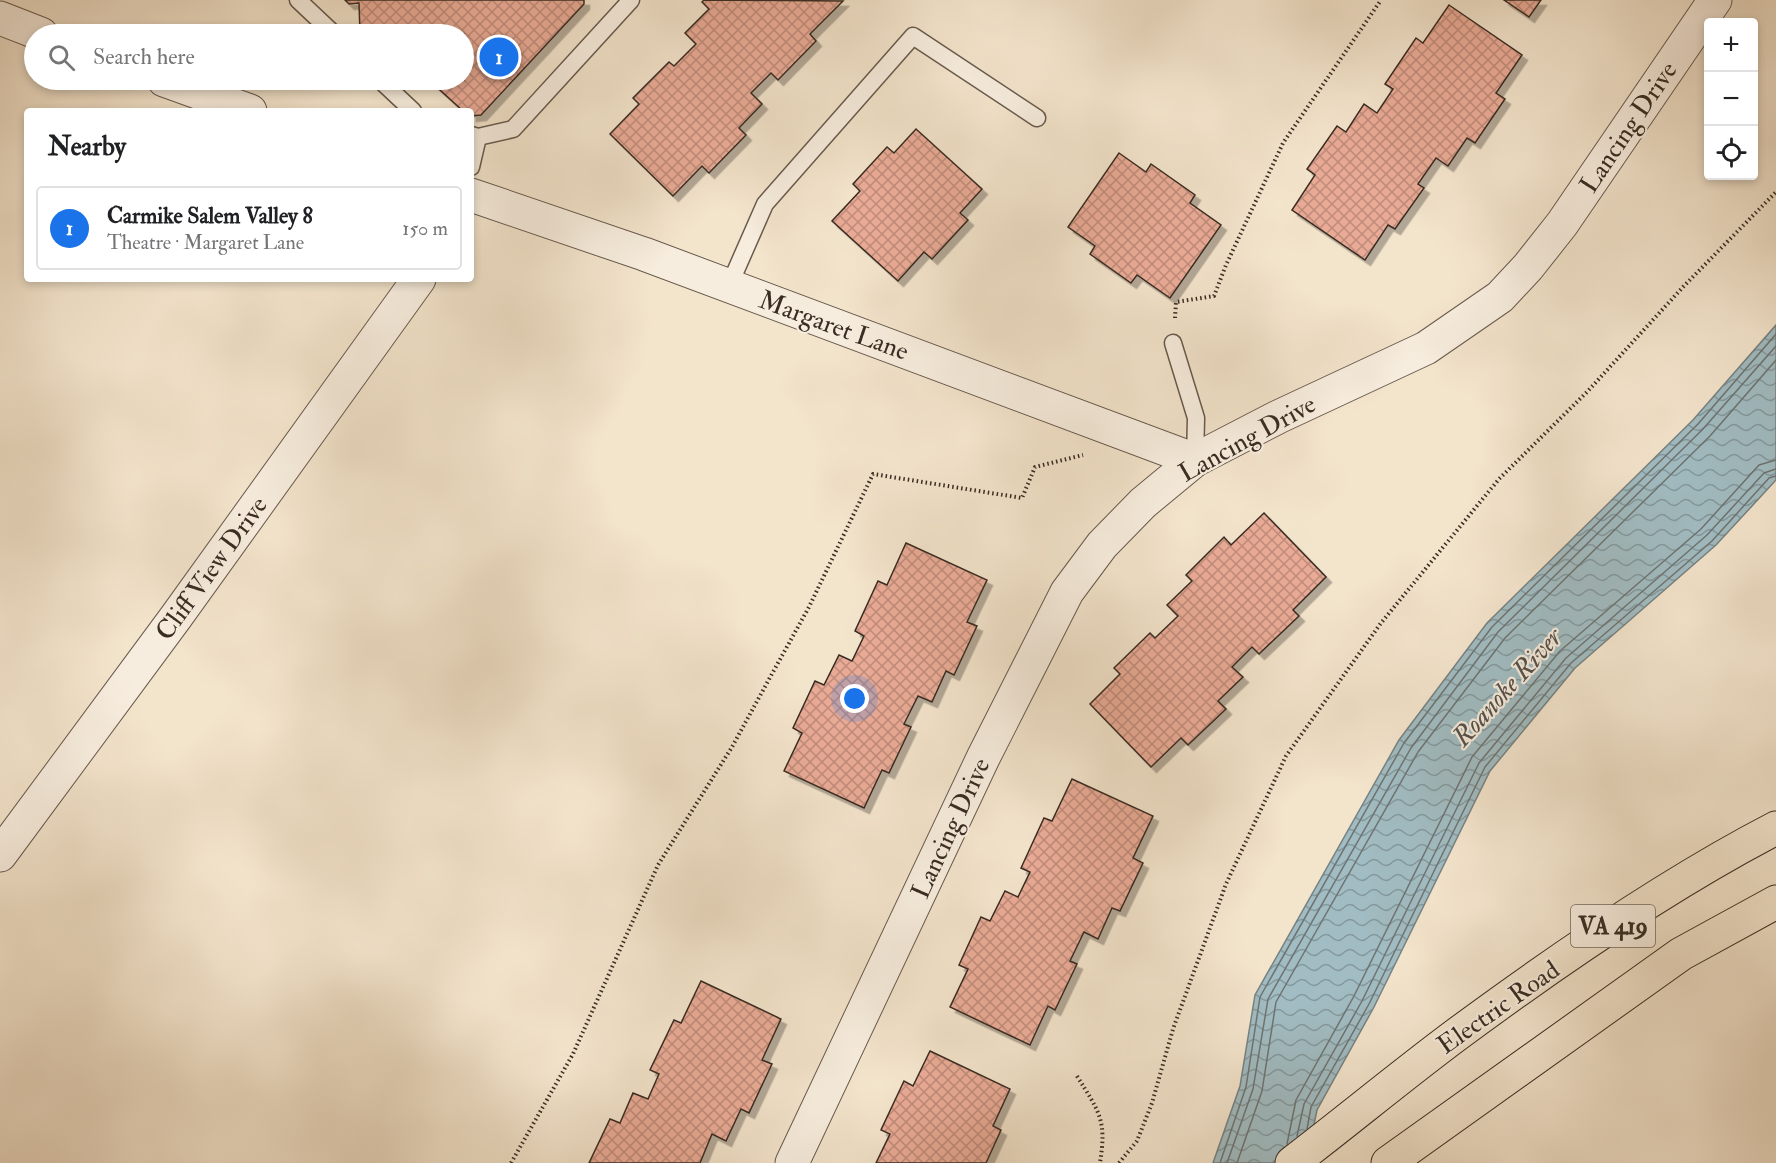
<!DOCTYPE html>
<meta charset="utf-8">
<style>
body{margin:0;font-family:"IM FELL Double Pica",serif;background:#f6f6f6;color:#202124}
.controls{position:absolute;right:18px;top:18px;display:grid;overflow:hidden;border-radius:6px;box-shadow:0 3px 9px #0003}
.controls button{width:54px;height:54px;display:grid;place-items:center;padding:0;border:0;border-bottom:2px solid #e0e0e0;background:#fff;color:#202124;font:30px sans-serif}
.you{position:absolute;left:855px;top:699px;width:21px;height:21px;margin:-15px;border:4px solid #fff;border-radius:50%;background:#1a73e8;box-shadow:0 0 0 9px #1a73e833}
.badge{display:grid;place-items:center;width:39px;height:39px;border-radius:50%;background:#1a73e8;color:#fff;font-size:20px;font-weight:700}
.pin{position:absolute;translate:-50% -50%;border:3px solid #fff;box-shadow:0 2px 6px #0006}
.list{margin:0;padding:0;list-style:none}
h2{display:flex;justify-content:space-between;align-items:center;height:78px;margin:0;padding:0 24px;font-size:26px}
h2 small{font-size:20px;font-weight:400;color:#757577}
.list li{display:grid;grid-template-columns:39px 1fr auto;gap:18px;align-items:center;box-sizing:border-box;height:84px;margin:0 12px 12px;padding:0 12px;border:2px solid #e0e0e0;border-radius:6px}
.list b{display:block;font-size:22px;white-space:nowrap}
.list p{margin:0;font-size:20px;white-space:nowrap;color:#757577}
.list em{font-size:20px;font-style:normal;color:#757577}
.icon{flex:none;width:33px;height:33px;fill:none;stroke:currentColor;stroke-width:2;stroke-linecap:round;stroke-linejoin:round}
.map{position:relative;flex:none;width:1776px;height:1163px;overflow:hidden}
.search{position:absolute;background:#fff;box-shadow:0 3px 9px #0003;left:24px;top:24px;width:450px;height:66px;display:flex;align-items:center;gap:15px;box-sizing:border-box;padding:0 21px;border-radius:33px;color:#757577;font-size:22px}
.panel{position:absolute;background:#fff;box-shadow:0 3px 9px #0003;left:24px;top:108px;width:450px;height:174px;border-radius:6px}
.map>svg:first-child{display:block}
.water{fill:url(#water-waves);stroke:#778282;stroke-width:1.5}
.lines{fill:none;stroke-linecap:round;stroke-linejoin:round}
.shore{stroke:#6d7472;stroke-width:1.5}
.building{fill:url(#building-cross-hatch);stroke:#392c23;stroke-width:1.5;filter:url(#shadow)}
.service-casing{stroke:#685a4d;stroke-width:19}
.minor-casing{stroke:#685a4d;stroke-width:35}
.primary-casing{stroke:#392c23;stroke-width:35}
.path{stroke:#392c23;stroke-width:4;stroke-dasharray:1.5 3;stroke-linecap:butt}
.service{stroke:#f7edde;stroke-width:16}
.minor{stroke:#f7edde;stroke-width:33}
.primary{stroke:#f3e4cc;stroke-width:33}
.labels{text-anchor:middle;stroke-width:4.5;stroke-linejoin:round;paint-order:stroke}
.shield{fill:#f7edde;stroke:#72665b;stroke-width:1.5}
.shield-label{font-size:24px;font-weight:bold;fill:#392c23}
.street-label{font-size:26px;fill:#392c23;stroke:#f7edde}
.water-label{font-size:27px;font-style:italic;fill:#53504b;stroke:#f7edde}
</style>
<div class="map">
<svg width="1776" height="1163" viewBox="0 0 1776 1163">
<defs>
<pattern id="water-waves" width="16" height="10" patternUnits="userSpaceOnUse" patternTransform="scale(1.5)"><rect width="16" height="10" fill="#a1bcc2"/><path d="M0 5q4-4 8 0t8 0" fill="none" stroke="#84999d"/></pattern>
<pattern id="building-cross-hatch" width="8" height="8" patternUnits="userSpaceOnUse" patternTransform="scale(1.5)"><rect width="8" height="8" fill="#eaab96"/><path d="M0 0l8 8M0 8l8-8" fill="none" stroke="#bf8b7a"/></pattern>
<filter id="shadow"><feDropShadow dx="5.5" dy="5.5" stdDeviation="0" flood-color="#0004"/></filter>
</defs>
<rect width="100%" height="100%" fill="#f3e4cc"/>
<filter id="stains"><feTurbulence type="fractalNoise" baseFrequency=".00333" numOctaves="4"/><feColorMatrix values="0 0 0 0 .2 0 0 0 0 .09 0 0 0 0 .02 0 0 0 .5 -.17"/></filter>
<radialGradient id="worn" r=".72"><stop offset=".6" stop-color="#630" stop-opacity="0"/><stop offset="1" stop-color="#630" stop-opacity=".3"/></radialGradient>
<polygon class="water" points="1776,325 1776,480 1716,545 1575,668 1490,771 1374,1007 1317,1110 1306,1163 1213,1163 1240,1086 1255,995 1399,740 1487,623 1693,420"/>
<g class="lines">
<g class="shore">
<polyline points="1307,1129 1311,1107 1369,1004 1485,767 1571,663 1712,541 1769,478 1776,476"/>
<polyline points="1297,1136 1304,1104 1362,1001 1479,763 1566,658 1707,535 1764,473 1776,469"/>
<polyline points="1287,1144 1296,1100 1354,996 1472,757 1560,651 1701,529 1759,465 1776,460"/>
<polyline points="1220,1163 1246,1087 1260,997 1404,743 1492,627 1698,424 1776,334"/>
<polyline points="1227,1163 1253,1089 1268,999 1411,748 1498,632 1703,429 1776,346"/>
<polyline points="1237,1163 1262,1091 1276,1002 1418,752 1505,638 1710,436 1776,360"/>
</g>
</g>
<g class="building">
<polygon points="345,0 584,0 584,4 481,115 471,116 471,111 463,111 429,80 464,80 464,34 360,34 359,3 349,4"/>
<polygon points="704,0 843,1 810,34 816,41 778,80 771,73 751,93 762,104 739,128 746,135 709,173 702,166 673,196 610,134 639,104 633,98 669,62 674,66 696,44 685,33 709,9 702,2"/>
<polygon points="1504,0 1541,0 1529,17"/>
<polygon points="1449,5 1522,55 1496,93 1505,99 1475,143 1467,138 1448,166 1436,158 1418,184 1424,188 1395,229 1388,225 1365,260 1292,210 1315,175 1307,169 1337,126 1346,132 1364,104 1377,113 1393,89 1385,84 1416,38 1423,43"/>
<polygon points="916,129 982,189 960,213 968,220 932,259 924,252 898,281 832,221 860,191 853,184 887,147 894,153"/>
<polygon points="1119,153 1146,172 1151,164 1195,195 1190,203 1221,225 1170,298 1137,275 1131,283 1090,254 1095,246 1068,227"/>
<polygon points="1264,513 1326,577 1293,610 1299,616 1259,654 1252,647 1232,667 1243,677 1218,701 1226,709 1188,745 1181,738 1151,767 1090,704 1120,674 1114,668 1150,633 1155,638 1178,616 1167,605 1192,581 1186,575 1224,537 1231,545"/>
<polygon points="906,543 987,580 967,622 977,626 954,675 946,671 932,702 918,696 904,724 911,727 889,773 882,770 864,808 784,771 802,733 793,728 815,681 824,685 839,655 852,661 864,636 855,631 878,581 887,585"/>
<polygon points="1072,779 1153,816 1133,858 1143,863 1120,911 1112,908 1098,939 1084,932 1070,961 1077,964 1055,1010 1048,1006 1030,1045 950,1007 968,969 959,965 981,917 990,921 1005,891 1018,897 1030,872 1021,868 1044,818 1052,821"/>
<polygon points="701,981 781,1019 762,1060 772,1064 749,1113 741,1109 726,1141 712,1134 700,1163 589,1163 610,1119 620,1123 633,1093 648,1099 659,1074 650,1070 674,1020 681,1023"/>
<polygon points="930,1051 1010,1089 993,1126 1001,1130 986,1163 876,1163 890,1134 881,1130 904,1081 913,1086"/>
</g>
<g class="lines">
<g class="service-casing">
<g id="service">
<polyline points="298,0 334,34"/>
<polyline points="380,80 413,111"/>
<polyline points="471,135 478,137 513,129 631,0"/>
<polyline points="471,167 478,137"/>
<polyline points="729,286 765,204 913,36 1037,118"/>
<polyline points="1173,343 1196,418 1195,460"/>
</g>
</g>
<g class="minor-casing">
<g id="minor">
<polyline points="0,18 41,34"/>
<polyline points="164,80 250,111"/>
<polyline points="471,195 644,254 1195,460"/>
<polyline points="0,855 176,617 419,279"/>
<polyline points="792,1163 983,758 1067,592 1102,545 1143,503 1195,460 1278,417 1426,348 1500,297 1528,267 1562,224 1715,0"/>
</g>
</g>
<g class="primary-casing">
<g id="primary">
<path d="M1292 1163C1347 1121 1401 1076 1456 1035 1556 961 1666 885 1776 828"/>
<polyline points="1388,1163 1681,954 1776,902"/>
</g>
</g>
<g class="path">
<polyline points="1175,318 1176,302 1214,296 1226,265 1283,143 1381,0"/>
<path d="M1077 1076C1099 1112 1107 1119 1100 1163"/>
<polyline points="511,1163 573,1054 658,865 732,747 773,672 809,607 873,474 1022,498 1035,467 1083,455"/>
<polyline points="1119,1163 1137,1141 1152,1103 1173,1029 1226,884 1286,756 1381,623 1499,479 1587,392 1683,287 1776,192"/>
</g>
<use href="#service" class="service"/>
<use href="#minor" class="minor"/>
<use href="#primary" class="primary"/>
</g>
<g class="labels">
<rect class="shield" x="1571" y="905" width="84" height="42" rx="4.5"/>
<g class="shield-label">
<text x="1613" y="934">VA 419</text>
</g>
<g class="street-label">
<text transform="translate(1628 127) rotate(-56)" y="9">Lancing Drive</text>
<text transform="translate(834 325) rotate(20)" y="9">Margaret Lane</text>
<text transform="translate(1247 438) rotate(-29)" y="9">Lancing Drive</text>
<text transform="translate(211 568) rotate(-54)" y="9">Cliff View Drive</text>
<text transform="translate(950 828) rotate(-65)" y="9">Lancing Drive</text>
<text transform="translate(1498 1007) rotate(-35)" y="9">Electric Road</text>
</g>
<g class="water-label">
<text transform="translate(1507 687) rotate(-48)" y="9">Roanoke River</text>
</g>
</g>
<rect width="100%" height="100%" filter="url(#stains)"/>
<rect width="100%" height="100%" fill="url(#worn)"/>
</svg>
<div class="controls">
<button>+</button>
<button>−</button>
<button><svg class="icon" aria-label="locate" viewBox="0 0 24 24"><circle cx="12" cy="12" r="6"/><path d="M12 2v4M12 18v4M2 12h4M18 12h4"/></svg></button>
</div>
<div class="you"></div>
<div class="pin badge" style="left:499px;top:57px">1</div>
<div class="search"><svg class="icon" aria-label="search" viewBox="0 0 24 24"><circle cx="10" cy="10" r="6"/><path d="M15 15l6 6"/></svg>Search here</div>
<section class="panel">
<h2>Nearby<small></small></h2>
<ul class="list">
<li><span class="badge">1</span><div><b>Carmike Salem Valley 8</b><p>Theatre · Margaret Lane</p></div><em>150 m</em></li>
</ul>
</section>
</div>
